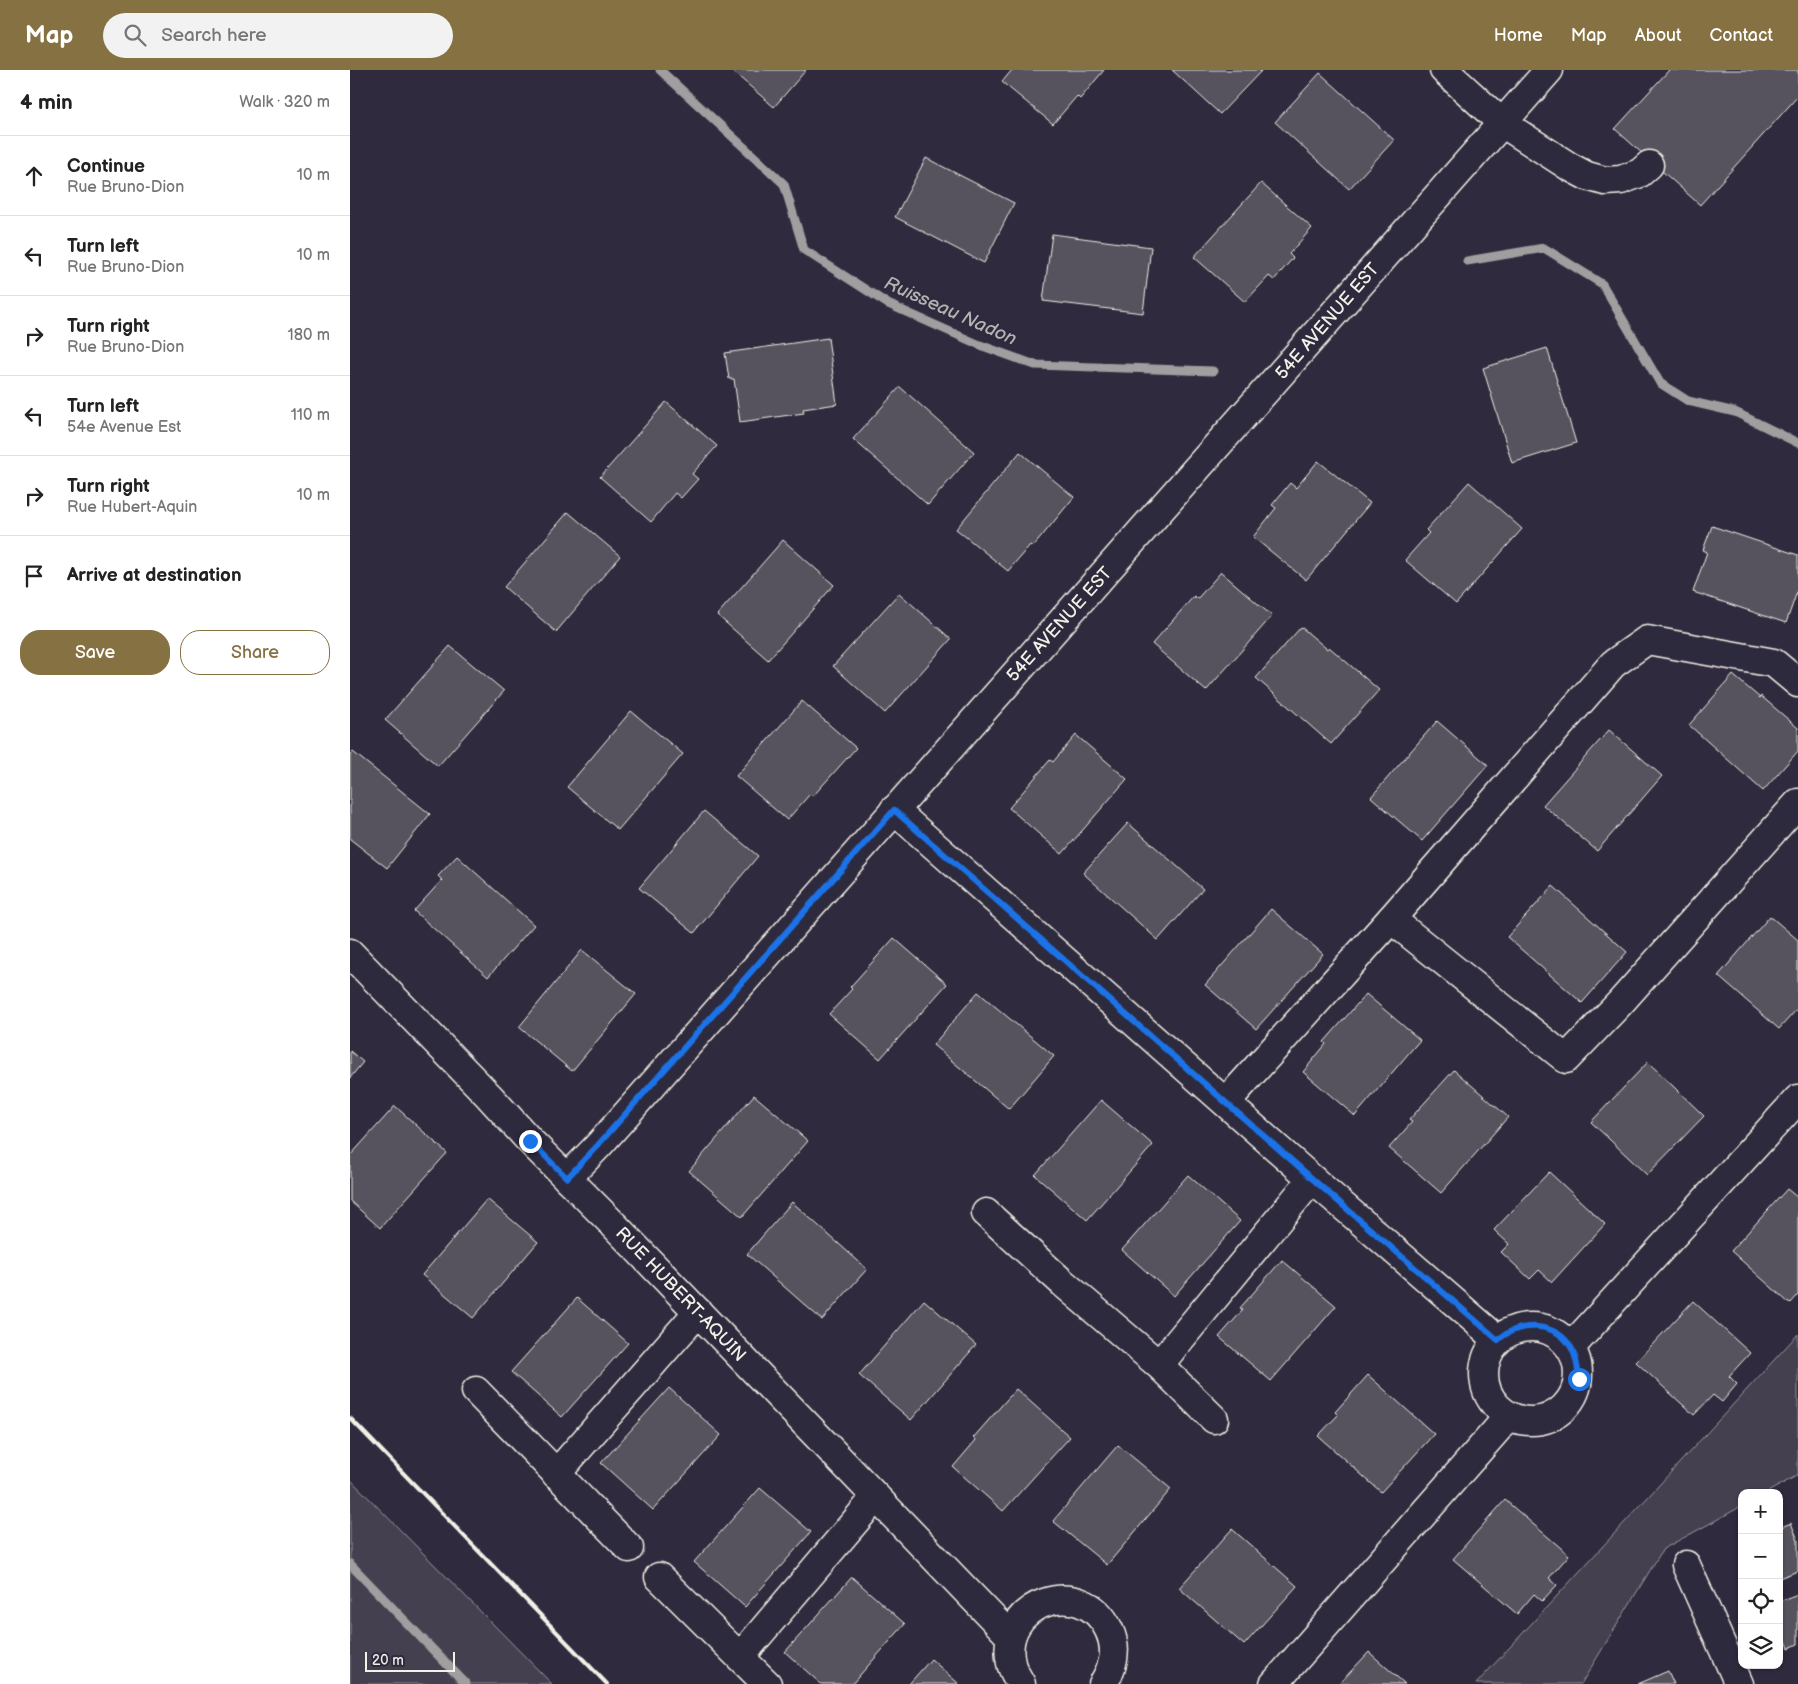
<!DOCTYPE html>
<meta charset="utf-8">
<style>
body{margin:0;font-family:"Balsamiq Sans",sans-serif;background:#f2f2f2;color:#222}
.controls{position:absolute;right:15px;bottom:15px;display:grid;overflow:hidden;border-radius:10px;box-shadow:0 1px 4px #0004}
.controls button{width:45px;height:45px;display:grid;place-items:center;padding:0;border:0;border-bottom:1px solid #e0e0e0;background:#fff;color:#222;font:25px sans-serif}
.scale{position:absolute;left:15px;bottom:12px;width:90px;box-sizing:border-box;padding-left:5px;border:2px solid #f4f1e8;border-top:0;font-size:14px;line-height:18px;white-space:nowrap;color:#f4f1e8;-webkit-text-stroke:4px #2f2a3d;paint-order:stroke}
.stop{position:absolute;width:15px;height:15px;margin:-11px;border:4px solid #1a73e8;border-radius:50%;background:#fff}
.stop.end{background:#1a73e8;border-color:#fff;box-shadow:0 1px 5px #0008}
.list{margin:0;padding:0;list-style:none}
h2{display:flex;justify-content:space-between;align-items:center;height:65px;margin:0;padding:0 20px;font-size:21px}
h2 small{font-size:16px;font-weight:400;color:#767676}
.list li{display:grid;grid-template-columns:32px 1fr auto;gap:15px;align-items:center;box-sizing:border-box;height:80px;padding:0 20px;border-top:1px solid #e0e0e0}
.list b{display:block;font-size:19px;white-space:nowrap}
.list p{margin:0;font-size:16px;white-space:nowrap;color:#767676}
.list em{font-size:16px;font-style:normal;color:#767676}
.actions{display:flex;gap:10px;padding:15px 20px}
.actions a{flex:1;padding:11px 0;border:1px solid #857141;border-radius:20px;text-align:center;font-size:18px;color:#857141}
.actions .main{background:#857141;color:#fff}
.icon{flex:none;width:28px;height:28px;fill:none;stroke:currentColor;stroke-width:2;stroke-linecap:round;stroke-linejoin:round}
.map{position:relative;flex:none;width:1448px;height:1614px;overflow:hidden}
header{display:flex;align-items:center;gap:30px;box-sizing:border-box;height:70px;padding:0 25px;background:#857141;color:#fff}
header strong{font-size:24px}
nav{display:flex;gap:28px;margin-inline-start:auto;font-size:18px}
.search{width:350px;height:45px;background:#f2f2f2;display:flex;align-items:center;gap:12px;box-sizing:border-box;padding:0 18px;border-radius:28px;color:#767676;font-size:19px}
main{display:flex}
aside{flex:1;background:#fff}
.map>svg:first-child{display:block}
.green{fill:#454050;stroke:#9c989c}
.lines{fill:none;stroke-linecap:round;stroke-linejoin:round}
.stream{stroke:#a19ea0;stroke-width:9}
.building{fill:#56525f;stroke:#f4f1e8}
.minor-casing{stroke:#f4f1e8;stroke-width:31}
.minor{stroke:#2f2a3d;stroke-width:28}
.rail{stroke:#f4f1e8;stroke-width:4}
.route{stroke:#1a73e8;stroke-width:6}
.labels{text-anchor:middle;stroke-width:4;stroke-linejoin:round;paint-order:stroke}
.street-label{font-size:18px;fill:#f4f1e8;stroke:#2f2a3d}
.water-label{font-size:19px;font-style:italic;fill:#b6b2b2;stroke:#2f2a3d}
</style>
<header>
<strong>Map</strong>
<div class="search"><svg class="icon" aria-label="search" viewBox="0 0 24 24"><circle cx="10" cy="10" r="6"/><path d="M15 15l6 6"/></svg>Search here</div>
<nav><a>Home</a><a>Map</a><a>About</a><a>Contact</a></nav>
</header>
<main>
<aside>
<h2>4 min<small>Walk · 320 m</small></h2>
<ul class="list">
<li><svg class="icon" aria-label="ahead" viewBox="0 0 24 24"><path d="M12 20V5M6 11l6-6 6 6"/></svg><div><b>Continue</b><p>Rue Bruno-Dion</p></div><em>10 m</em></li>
<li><svg class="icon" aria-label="left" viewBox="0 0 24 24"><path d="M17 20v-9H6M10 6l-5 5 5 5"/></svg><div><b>Turn left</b><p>Rue Bruno-Dion</p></div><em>10 m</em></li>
<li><svg class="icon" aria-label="right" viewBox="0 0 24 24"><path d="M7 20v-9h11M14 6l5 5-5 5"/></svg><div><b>Turn right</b><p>Rue Bruno-Dion</p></div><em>180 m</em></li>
<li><svg class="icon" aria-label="left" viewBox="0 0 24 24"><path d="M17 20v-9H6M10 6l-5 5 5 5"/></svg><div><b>Turn left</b><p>54e Avenue Est</p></div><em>110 m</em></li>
<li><svg class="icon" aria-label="right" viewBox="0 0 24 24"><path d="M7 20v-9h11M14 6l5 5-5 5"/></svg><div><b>Turn right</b><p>Rue Hubert-Aquin</p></div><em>10 m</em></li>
<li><svg class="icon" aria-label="arrive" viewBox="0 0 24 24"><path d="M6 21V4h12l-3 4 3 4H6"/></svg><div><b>Arrive at destination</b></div></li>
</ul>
<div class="actions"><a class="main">Save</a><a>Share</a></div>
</aside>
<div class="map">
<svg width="1448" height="1614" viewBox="0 0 1448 1614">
<rect width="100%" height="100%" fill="#2f2a3d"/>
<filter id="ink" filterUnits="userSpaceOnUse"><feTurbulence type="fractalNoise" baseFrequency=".02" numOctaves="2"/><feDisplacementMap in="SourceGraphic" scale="10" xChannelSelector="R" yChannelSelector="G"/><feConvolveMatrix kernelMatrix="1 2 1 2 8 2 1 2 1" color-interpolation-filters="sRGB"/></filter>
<g filter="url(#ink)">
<g class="green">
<polygon points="1448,1264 1448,1405 1416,1423 1392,1423 1392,1436 1313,1479 1231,1614 1126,1614"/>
<polygon points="0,1409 202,1614 0,1614"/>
</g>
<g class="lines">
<g class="stream">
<polyline points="310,0 434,114 454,180 538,234 630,275 685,295 863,301"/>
<polyline points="1117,191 1194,178 1252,214 1310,313 1338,331 1385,342 1448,373"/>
<polyline points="0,1494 116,1614"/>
</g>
</g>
<g class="building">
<polygon points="381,0 456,0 424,37"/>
<polygon points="662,0 754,0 730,29 727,26 703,54 652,12"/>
<polygon points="822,0 912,0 870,44"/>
<polygon points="1319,0 1448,0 1448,26 1350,135 1265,59"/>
<polygon points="970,3 1044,70 999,119 925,52"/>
<polygon points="576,88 664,133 634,193 545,147"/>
<polygon points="911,113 962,158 939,184 943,188 924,210 919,206 895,232 844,187"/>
<polygon points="702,164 801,177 793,243 693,231"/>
<polygon points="478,268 487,334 453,339 454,343 390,352 384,309 379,309 375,283"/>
<polygon points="1197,278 1226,373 1162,393 1133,298"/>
<polygon points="550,317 624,382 578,435 503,369"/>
<polygon points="316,332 367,376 342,404 348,409 331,428 325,423 301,452 250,407"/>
<polygon points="670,382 724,427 683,477 680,475 658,501 606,459"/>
<polygon points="968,391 1020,433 956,510 903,467 926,438 922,435 940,413 946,418"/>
<polygon points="1119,412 1172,459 1106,534 1055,490 1079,463 1076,460"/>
<polygon points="218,442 270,486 206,562 154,517"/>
<polygon points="1362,456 1448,485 1448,519 1436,553 1343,522 1357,482 1353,480"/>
<polygon points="433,470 484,515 418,590 367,545"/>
<polygon points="871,502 922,546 856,621 802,574 844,526 847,529"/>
<polygon points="549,523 601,569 535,643 483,596"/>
<polygon points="951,557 977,579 979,577 1029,620 981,674 906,608"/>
<polygon points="100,576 154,621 88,696 35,650"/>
<polygon points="1383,605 1410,628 1411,626 1448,658 1448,681 1413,721 1339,655"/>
<polygon points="452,631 506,678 463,726 460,724 437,750 386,706"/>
<polygon points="281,641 333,684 268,760 217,717"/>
<polygon points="1087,651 1138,695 1072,771 1021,727"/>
<polygon points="1259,660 1312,706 1247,781 1193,735"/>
<polygon points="726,665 777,709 712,784 659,738 700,690 703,692"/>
<polygon points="3,682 80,744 37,798 0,769 0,685"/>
<polygon points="354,741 408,786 344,863 289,818"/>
<polygon points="778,753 853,819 808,870 733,803"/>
<polygon points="107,786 184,855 138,907 64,841 92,810 88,806"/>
<polygon points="1203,816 1277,882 1232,933 1157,867"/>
<polygon points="921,839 973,884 906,959 855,915"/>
<polygon points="1420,846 1448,870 1448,938 1429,959 1368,906"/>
<polygon points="544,868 597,914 530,989 479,944 502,919 500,917"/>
<polygon points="232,880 286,924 222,1001 169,957"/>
<polygon points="628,922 704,986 659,1039 583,975"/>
<polygon points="1016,924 1070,970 1005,1046 953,1002 976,974 974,972"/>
<polygon points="0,981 13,992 0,1008"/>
<polygon points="1298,992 1354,1046 1297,1105 1241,1052"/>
<polygon points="1104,1000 1158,1047 1091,1123 1039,1078 1062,1052 1059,1050"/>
<polygon points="404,1025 458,1071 392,1147 339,1101"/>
<polygon points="751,1030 803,1075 737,1150 685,1105"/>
<polygon points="45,1036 97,1083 30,1158 0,1131 0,1086"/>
<polygon points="1199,1102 1255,1154 1202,1212 1189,1200 1180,1209 1151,1182 1159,1174 1144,1160"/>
<polygon points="838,1105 890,1151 824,1226 772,1180"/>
<polygon points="1437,1119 1448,1128 1448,1225 1440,1234 1381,1181"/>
<polygon points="137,1129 188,1172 123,1248 72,1205"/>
<polygon points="442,1132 517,1199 472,1250 397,1184"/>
<polygon points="932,1190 986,1236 921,1311 869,1267 893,1240 890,1238"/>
<polygon points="227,1228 278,1273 212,1347 161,1302"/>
<polygon points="574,1230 626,1275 561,1350 509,1305"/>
<polygon points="1343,1231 1400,1283 1379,1306 1387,1314 1372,1332 1363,1325 1344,1345 1286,1292"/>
<polygon points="1018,1305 1084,1364 1031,1422 968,1366 988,1345 985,1342"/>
<polygon points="319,1318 371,1365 303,1440 251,1393"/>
<polygon points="666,1319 720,1367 653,1441 603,1397 626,1370 623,1368"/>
<polygon points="768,1375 821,1419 757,1495 703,1451"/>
<polygon points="410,1418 461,1462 395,1537 344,1492"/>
<polygon points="1155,1430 1219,1485 1199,1508 1207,1515 1192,1531 1184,1524 1167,1544 1103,1489"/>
<polygon points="1441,1453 1448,1470 1448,1501 1429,1508 1429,1458"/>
<polygon points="882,1459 947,1516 894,1575 829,1518"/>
<polygon points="502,1507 555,1554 502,1614 471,1614 435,1582"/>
<polygon points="1448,1524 1448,1574 1439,1578 1429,1554 1429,1531"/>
<polygon points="1019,1582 1055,1614 989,1614"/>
<polygon points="581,1589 609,1614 559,1614"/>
<polygon points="1318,1601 1324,1614 1288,1614"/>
</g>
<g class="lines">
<g class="minor-casing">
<g id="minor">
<polyline points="1094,0 1152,53 1220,97 1237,106 1255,111 1271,110 1290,103 1299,95"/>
<polyline points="544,740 962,1109 1148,1270"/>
<polyline points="1041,849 1216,989 1270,933 1448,733"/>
<polyline points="0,883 139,1026 180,1071 265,1156 661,1567"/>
<polyline points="876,1032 1041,849 1263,594 1297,570 1424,593 1448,613"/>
<polyline points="217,1108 249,1075 1199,0"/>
<polyline points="636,1143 713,1213 809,1295 864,1349"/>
<circle cx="1181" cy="1304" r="47"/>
<polyline points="1221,1277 1448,1029"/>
<polyline points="809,1295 962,1109"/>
<polyline points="126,1321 279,1478"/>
<polyline points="206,1404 348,1242"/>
<polyline points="1336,1495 1389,1614"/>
<polyline points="309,1507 417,1614"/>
<polyline points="390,1587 526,1427"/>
<path d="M671 1614C668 1608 662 1600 661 1593 647 1533 733 1503 759 1560 768 1579 764 1596 753 1614"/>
<polyline points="924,1614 1159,1346"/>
</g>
</g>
<use href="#minor" class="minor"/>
<polyline class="rail" points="0,1348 257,1614"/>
</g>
</g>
<g class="lines" filter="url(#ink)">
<path class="route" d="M180 1071 217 1108 248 1075 544 740 974 1119 1148 1270C1169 1251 1207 1251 1222 1279 1227 1289 1228 1298 1229 1309"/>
</g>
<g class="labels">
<g class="street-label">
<text transform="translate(977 251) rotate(-49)" y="6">54E AVENUE EST</text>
<text transform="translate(709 554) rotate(-48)" y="6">54E AVENUE EST</text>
<text transform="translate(331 1224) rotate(46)" y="6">RUE HUBERT-AQUIN</text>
</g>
<g class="water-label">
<text transform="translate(601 240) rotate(24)" y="7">Ruisseau Nadon</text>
</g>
</g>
</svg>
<div class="controls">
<button>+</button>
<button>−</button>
<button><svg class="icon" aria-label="locate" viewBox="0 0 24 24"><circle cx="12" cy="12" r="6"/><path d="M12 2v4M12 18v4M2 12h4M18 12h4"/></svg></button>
<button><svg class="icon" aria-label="layers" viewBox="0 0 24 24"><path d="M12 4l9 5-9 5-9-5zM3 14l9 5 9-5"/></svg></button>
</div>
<div class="scale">20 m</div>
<div class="stop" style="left:1229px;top:1309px"></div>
<div class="stop end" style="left:180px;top:1071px"></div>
</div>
</main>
